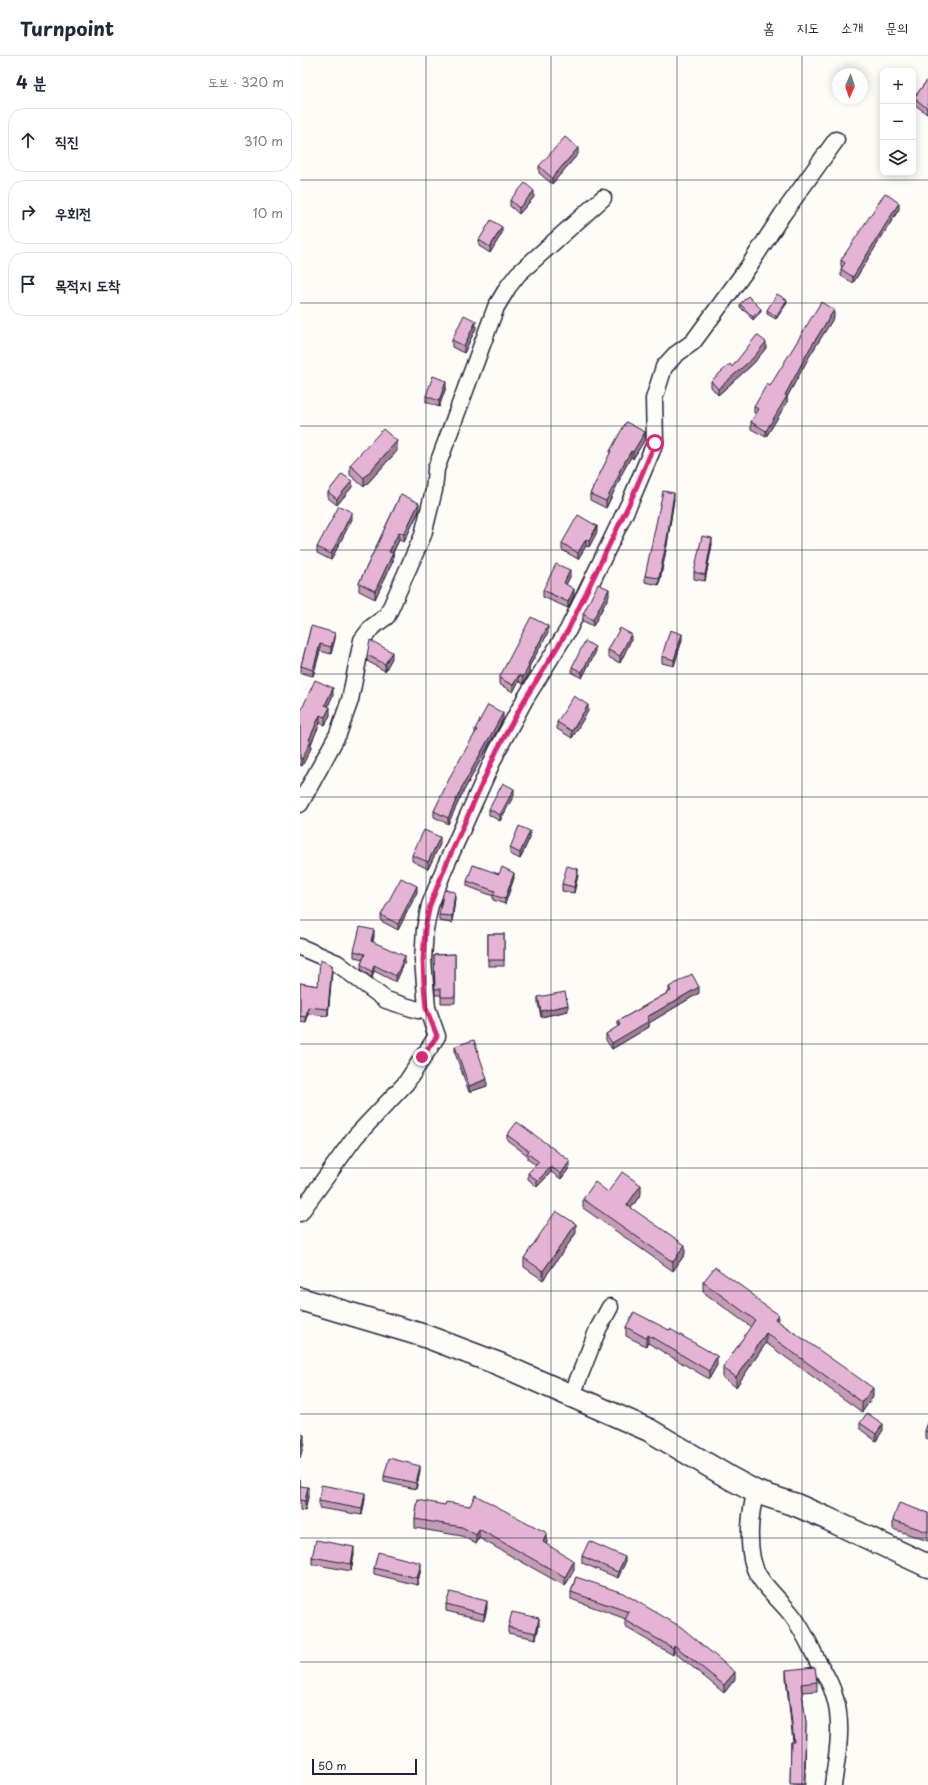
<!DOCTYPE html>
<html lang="ko">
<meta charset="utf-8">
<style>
body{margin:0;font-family:"Playpen Sans","Poor Story",sans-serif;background:#f2f2f3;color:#1f2937}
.controls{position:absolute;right:12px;top:12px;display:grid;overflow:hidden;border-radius:8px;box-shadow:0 2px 10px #0003}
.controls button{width:36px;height:36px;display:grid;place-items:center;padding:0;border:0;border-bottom:1px solid #e0e1e3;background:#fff;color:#1f2937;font:20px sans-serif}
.compass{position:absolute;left:532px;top:12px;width:36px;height:36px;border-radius:50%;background:#fff;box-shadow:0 2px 10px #0003;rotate:183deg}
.scale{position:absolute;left:12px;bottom:10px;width:105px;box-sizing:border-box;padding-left:4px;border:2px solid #22223b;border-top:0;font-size:11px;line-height:14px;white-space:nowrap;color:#22223b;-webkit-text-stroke:3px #fdfcf7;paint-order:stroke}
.stop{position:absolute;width:12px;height:12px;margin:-9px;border:3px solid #db2777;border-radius:50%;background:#fff}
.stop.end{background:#db2777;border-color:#fff;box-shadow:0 1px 4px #0008}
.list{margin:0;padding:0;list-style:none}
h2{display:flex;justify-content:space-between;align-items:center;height:52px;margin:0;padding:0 16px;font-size:17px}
h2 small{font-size:13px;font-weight:400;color:#747a83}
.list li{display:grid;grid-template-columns:26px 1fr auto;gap:12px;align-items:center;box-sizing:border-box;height:64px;margin:0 8px 8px;padding:0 8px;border:1px solid #e0e1e3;border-radius:16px}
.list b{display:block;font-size:15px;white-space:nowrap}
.list em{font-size:13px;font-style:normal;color:#747a83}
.icon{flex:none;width:22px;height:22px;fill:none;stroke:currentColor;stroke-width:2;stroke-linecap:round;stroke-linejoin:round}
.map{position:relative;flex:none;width:628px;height:1729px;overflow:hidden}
header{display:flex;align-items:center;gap:24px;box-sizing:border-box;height:56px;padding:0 20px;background:#fff;border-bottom:1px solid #e0e1e3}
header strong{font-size:19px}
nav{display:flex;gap:22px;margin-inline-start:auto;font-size:14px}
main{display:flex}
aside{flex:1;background:#fff}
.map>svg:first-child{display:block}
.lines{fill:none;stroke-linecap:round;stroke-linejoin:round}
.street-casing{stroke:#22223b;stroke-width:19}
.secondary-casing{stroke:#22223b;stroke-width:25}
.street{stroke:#fdfcf7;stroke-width:16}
.secondary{stroke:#fdfcf7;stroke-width:22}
.wall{fill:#c59bb6;stroke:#22223b}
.shaded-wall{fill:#a07e94;stroke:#22223b}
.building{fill:#e5b4d4;stroke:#22223b}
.route{stroke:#db2777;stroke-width:5}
.grid{fill:none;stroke:#22223b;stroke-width:1;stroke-opacity:0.55}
</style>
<header>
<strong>Turnpoint</strong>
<nav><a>홈</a><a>지도</a><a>소개</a><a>문의</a></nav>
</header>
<main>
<aside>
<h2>4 분<small>도보 · 320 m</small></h2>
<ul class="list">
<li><svg class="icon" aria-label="ahead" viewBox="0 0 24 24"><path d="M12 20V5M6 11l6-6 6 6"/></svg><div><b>직진</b></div><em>310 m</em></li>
<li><svg class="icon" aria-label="right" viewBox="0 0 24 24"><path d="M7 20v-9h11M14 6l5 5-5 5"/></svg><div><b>우회전</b></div><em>10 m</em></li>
<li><svg class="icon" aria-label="arrive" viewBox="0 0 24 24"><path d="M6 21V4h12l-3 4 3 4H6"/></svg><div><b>목적지 도착</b></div></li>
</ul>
</aside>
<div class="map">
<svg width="628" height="1729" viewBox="0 0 628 1729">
<rect width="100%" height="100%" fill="#fdfcf7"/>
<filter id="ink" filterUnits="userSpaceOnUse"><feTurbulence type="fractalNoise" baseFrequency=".025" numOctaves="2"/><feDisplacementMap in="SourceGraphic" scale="8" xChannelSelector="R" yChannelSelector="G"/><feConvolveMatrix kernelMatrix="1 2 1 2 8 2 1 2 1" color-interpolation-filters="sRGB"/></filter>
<g filter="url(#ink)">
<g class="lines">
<g class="street-casing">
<g id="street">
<polyline points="0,748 38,678 50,644 62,584 72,571 87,560 123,479 134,434 136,413 196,251 208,231 218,218 303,142"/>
<polyline points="0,891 37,907 86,944 118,954 127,952 123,904 125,873 130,849 145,811 197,695 225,643 268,574 330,446 355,387 354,343 364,311 375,299 393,286 449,210 482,159 536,84"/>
<polyline points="0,1157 55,1081 106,1027 137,980 127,952"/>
<polyline points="272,1339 298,1273 310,1251"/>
<path d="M456 1436C449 1458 446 1498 458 1519 467 1534 481 1545 491 1558 503 1573 510 1590 518 1606 524 1616 531 1627 534 1639 544 1668 537 1700 533 1729"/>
</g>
</g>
<g class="secondary-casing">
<polyline id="secondary" points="0,1243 125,1280 199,1308 349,1374 430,1422 456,1436 496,1449 526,1462 628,1510"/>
</g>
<use href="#street" class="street"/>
<use href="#secondary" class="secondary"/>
</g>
<g class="wall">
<polygon points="628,23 628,56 627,58 614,48 614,42"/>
<polygon points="278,98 252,128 239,117 239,110"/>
<polygon points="234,141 219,158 210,150 210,144"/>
<polygon points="599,153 553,227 541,220 541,213 542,211 541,210 541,204"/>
<polygon points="202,177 190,197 179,190 179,184"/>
<polygon points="487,247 476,263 467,258 467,254"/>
<polygon points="440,248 461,256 453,264 440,251"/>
<polygon points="534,261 509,301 487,341 487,346 466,381 451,373 451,366 456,358 454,357 454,351 470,330"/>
<polygon points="176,272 164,297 152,291 152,284"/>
<polygon points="466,292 453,308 418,339 411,331 411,325 432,311"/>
<polygon points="146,331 139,351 126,346 126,340"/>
<polygon points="345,383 333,403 331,401 320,421 320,423 306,452 290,444 290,438 310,398 310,395"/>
<polygon points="97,395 64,431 50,419 50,409"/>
<polygon points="52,431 37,449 28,442 28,436"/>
<polygon points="101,438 119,455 104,486 99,484 93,497 93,505 75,543 59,535 59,527"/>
<polygon points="374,443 367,489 359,529 345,526 345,520"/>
<polygon points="52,463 31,504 17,497 17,491"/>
<polygon points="297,476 289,491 286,490 278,503 262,494 262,487"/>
<polygon points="412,488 405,525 394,523 394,516"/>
<polygon points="270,521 266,528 274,539 268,552 243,541 243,534"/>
<polygon points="309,540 293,570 283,565 283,558"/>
<polygon points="11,570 35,583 31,598 20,595 13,620 1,617 1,610"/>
<polygon points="248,577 229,611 229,617 223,628 219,625 213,636 199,628 199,622"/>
<polygon points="331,584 320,607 308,601 308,594"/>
<polygon points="382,584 374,610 362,607 362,600"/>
<polygon points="295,597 282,622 272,617 272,611"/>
<polygon points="67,599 92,602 85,615 67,605"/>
<polygon points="33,639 28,650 30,659 25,669 20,667 11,688 11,692 2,710 0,709 0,657"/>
<polygon points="288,655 272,682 257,673 257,666"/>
<polygon points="203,663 162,738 148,768 134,761 134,755 175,678 175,673"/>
<polygon points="214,739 200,765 189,759 189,753"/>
<polygon points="230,781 220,803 210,798 210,792"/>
<polygon points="140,788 128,813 112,805 112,799"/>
<polygon points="199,818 214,822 205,848 193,844 193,840 167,830 167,825"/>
<polygon points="278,819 274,837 262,835 262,828"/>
<polygon points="117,836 98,874 81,865 81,859"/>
<polygon points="155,842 152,867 139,865 139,859"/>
<rect x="188" y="878" width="16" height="32"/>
<polygon points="74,880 73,886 105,906 96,926 74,915 72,922 61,913 61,908 63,903 54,901 54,895"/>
<polygon points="155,898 155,947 141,947 141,939 135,939 134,899"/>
<polygon points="32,915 28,960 8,958 6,967 0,966 0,927 18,930"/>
<polygon points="369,931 399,937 349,967 349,971 312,993 306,984 306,978 318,971 318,965 369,936"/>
<polygon points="238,941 268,955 241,961 238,947"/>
<polygon points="155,990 187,1030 169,1036 155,997"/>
<polygon points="207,1079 270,1111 261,1123 251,1116 237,1131 228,1123 228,1117 236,1109 227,1103 227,1099 207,1084"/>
<polygon points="308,1136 341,1138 331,1152 385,1198 373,1215 283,1152 283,1143"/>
<polygon points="276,1177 243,1224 224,1211 224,1202"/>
<polygon points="403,1226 456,1244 478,1265 573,1341 562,1356 466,1287 436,1331 423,1322 423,1312 451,1271 403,1236"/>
<polygon points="326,1271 369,1274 417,1309 409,1323 348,1287 346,1290 326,1280"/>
<polygon points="560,1367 583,1374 576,1385 560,1373"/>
<polygon points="628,1367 628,1383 625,1382 625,1375"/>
<polygon points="120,1416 116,1433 84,1426 84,1420"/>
<polygon points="0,1423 0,1430 8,1441 5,1455 0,1454"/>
<polygon points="65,1443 62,1459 19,1452 19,1445"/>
<polygon points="118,1444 247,1486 246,1488 274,1514 265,1530 179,1482 176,1488 162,1480 115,1472 115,1463"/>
<polygon points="628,1457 628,1485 593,1473 593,1464"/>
<polygon points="54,1498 51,1515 12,1508 12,1501"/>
<polygon points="282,1500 325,1507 318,1522 282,1507"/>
<polygon points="74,1512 121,1513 117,1529 74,1518"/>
<polygon points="276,1521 435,1623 424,1637 374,1596 373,1599 325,1571 325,1564 326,1563 271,1543 271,1536"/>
<polygon points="146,1548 187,1552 184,1564 146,1555"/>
<polygon points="239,1569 236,1583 208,1577 208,1571"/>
<polygon points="486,1614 517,1626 517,1635 502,1636 506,1667 505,1729 490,1729 491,1686 493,1686 486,1622"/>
</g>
<g class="shaded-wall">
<polygon points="628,50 628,56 627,58 627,52"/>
<polygon points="278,92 278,98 252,128 252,122"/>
<polygon points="234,135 234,141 219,158 219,152"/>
<polygon points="599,147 599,153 553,227 553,221"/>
<polygon points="202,171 202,177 190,197 190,191"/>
<polygon points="487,244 487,247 476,263 476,260"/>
<polygon points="461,253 461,256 453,264 453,261"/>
<polygon points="534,254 534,261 509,301 487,341 487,346 466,381 466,375 485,339 509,294"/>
<polygon points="176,265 176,272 164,297 164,290"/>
<polygon points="466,286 466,292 453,308 418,339 418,333"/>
<polygon points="146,325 146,331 139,351 139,345"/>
<polygon points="345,376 345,383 333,403 333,396"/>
<polygon points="97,385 97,395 64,431 64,422"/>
<polygon points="331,395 331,401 320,421 320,423 306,452 306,445 319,416"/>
<polygon points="52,425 52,431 37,449 37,443"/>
<polygon points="374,437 374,443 367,489 359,529 359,522"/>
<polygon points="119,447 119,455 104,486 104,478"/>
<polygon points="52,456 52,463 31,504 31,498"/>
<polygon points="297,470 297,476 289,491 289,485"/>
<polygon points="99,476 99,484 89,504 89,496"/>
<polygon points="412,482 412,488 405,525 405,519"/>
<polygon points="286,483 286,490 278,503 278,497"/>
<polygon points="93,497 93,505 75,543 75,535"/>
<polygon points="270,514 270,521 264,533 264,527"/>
<polygon points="274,533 274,539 268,552 268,546"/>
<polygon points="309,533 309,540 293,570 293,564"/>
<polygon points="248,570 248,577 229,611 229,617 223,628 223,621 228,608"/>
<polygon points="35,577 35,583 31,598 31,591"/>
<polygon points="331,578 331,584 320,607 320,600"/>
<polygon points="382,578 382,584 374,610 374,604"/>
<polygon points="20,588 20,595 13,620 13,614"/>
<polygon points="295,591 295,597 282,622 282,616"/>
<polygon points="92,596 92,602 85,615 85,608"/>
<polygon points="219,619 219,625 213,636 213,629"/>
<polygon points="33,632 33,639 25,657 25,649"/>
<polygon points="288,649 288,655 272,682 272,675"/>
<polygon points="30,651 30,659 25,669 25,661"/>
<polygon points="203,657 203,663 162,738 148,768 148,762 162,731"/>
<polygon points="20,659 20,667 11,688 11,692 2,710 2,703 9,684"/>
<polygon points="214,733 214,739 200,765 200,759"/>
<polygon points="230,775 230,781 220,803 220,797"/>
<polygon points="140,781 140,788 128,813 128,806"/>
<polygon points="278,813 278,819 274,837 274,831"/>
<polygon points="214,817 214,822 205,848 205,843"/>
<polygon points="117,830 117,836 98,874 98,868"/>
<polygon points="155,836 155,842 152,867 152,860"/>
<polygon points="74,874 74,880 71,891 71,885"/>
<polygon points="105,900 105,906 96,926 96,920"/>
<polygon points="32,909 32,915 28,960 28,953"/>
<polygon points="74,909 74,915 72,922 72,916"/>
<polygon points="399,931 399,937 349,967 349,971 312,993 312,987 347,961"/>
<polygon points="268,949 268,955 241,961 241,955"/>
<polygon points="8,951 8,958 6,967 6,961"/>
<polygon points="187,1023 187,1030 169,1036 169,1030"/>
<polygon points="270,1105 270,1111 261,1123 261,1118"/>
<polygon points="251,1111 251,1116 237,1131 237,1125"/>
<polygon points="341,1129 341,1138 327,1158 327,1149"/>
<polygon points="276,1168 276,1177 243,1224 243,1215"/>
<polygon points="385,1189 385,1198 373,1215 373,1206"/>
<polygon points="478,1258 478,1268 475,1263"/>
<polygon points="466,1277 466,1287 436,1331 436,1321"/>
<polygon points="348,1279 348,1287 346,1290 346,1282"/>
<polygon points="417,1300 417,1309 409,1323 409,1315"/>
<polygon points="573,1332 573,1341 562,1356 562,1346"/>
<polygon points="583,1368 583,1374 576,1385 576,1378"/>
<polygon points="4,1379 4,1388 0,1402 0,1393"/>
<polygon points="120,1410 120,1416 116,1433 116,1427"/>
<polygon points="8,1431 8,1441 5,1455 5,1445"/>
<polygon points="65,1437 65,1443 62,1459 62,1453"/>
<polygon points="179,1473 179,1482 176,1488 176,1479"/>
<polygon points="247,1477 247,1486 243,1495 243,1486"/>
<polygon points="54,1491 54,1498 51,1515 51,1508"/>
<polygon points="325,1501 325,1507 318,1522 318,1516"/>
<polygon points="274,1505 274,1514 265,1530 265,1521"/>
<polygon points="121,1507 121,1513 117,1529 117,1522"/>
<polygon points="187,1545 187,1552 184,1564 184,1558"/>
<polygon points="239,1562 239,1569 236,1583 236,1577"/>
<polygon points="374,1589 374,1596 373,1599 373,1592"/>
<polygon points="435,1616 435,1623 424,1637 424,1629"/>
</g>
<g class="building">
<polygon points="628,23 628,50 627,52 614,42"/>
<polygon points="265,81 278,92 252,122 239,110"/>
<polygon points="225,127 234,135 219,152 210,144"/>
<polygon points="585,137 599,147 553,221 541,213 545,207 541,204"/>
<polygon points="191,164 202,171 190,191 179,184"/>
<polygon points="477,238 487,244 476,260 467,254"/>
<polygon points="448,240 461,253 453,261 440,248"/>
<polygon points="521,246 534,254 509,294 485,339 487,340 466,375 451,366 459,353 454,351 467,328 470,330"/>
<polygon points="164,259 176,265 164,290 152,284"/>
<polygon points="457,279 466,286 453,302 418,333 411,325 430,308 432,311"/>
<polygon points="133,320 146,325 139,345 126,340"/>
<polygon points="326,366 345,376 333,396 331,395 319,416 320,417 306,445 290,438 311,395 310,395"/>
<polygon points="83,373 97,385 64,422 50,409"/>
<polygon points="42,418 52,425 37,443 28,436"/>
<polygon points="363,435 374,437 367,483 359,522 345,520"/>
<polygon points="101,438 119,447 104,478 99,476 89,496 93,497 75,535 59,527"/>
<polygon points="39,450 52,456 31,498 17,491"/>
<polygon points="278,459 297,470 289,485 286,483 278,497 262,487"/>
<polygon points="402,480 412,482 405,519 394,516"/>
<polygon points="256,508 270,514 264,527 274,533 268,546 243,534"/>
<polygon points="298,528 309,533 293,564 283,558"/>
<polygon points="231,561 248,570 228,608 229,610 223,621 219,619 213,629 199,622"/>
<polygon points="11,570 35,577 31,591 20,588 13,614 1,610"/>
<polygon points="320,572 331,578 320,600 308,594"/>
<polygon points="370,574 382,578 374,604 362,600"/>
<polygon points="70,584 92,596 85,608 67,599"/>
<polygon points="285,585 295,591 282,616 272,611"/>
<polygon points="15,624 33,632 25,649 30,651 25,661 20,659 9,684 11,685 2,703 0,702 0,657"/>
<polygon points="274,640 288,649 272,675 257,666"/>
<polygon points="188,649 203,657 162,731 148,762 134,755 152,717 177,674 175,673"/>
<polygon points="203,727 214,733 200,759 189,753"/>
<polygon points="219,770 230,775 220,797 210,792"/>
<polygon points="124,774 140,781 128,806 112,799"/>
<polygon points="173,809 199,818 202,811 214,817 205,843 193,839 195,835 167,825"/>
<polygon points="267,810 278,813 274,831 262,828"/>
<polygon points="101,822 117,830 98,868 81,859"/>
<polygon points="144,834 155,836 152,860 139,859"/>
<polygon points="60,871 74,874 71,885 105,900 96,920 74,909 72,916 61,908 65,898 54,895"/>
<rect x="188" y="878" width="16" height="26"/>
<polygon points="155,898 155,941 141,941 141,933 135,933 134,899"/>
<polygon points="20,904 32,909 28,953 8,951 6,961 0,960 0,927 18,930"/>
<polygon points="392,918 399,931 347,961 349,965 312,987 306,978 320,969 318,965 371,935 369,931"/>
<polygon points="265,936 268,949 241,955 238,941"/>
<polygon points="174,984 187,1023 169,1030 155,990"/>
<polygon points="217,1066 270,1105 261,1118 251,1111 237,1125 228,1117 239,1106 227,1097 229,1095 207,1079"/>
<polygon points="322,1116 341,1129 327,1149 385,1189 373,1206 283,1143 295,1126 308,1136"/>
<polygon points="256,1155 276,1168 243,1215 224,1202"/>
<polygon points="415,1211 456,1241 455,1243 478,1258 475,1263 573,1332 562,1346 466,1277 436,1321 423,1312 455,1264 403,1226"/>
<polygon points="334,1256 369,1274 370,1273 417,1300 409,1315 348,1279 346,1282 326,1271"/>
<polygon points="567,1357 583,1368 576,1378 560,1367"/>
<polygon points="628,1367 628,1376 625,1375"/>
<polygon points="0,1377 4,1379 0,1393"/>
<polygon points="89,1402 120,1410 116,1427 84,1420"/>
<polygon points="21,1429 65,1437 62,1453 19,1445"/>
<polygon points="0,1430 8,1431 5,1445 0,1444"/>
<polygon points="175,1439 247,1477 243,1486 274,1505 265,1521 179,1473 176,1479 162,1471 115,1463 118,1444 145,1449 146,1446 170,1450"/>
<polygon points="599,1447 628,1457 628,1476 593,1464"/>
<polygon points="16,1484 54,1491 51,1508 12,1501"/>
<polygon points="289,1485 325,1501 318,1516 282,1500"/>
<polygon points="78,1496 121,1507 117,1522 74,1512"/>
<polygon points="276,1521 323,1537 381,1571 435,1616 424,1629 374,1589 373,1592 325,1564 329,1556 271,1536"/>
<polygon points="150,1536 187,1545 184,1558 146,1548"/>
<polygon points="212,1556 239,1562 236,1577 208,1571"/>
<polygon points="515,1611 517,1626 501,1628 506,1667 504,1728 490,1728 491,1686 494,1686 486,1614"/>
</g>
</g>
<g class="lines" filter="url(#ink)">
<polyline class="route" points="122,1001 137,980 126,952 124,929 123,904 125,873 130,849 145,811 197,694 225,643 268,574 330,446 355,387"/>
</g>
<path class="grid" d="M126 0V1729M251 0V1729M377 0V1729M502 0V1729M0 124H628M0 247H628M0 370H628M0 494H628M0 618H628M0 741H628M0 864H628M0 988H628M0 1112H628M0 1235H628M0 1358H628M0 1482H628M0 1606H628"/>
</svg>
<div class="controls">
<button>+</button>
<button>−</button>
<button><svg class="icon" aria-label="layers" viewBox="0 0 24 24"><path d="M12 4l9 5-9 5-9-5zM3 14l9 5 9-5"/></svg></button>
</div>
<svg class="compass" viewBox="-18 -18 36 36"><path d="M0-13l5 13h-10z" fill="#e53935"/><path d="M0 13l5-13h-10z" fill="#747a83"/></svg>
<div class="scale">50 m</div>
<div class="stop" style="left:355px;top:387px"></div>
<div class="stop end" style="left:122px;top:1001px"></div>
</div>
</main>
